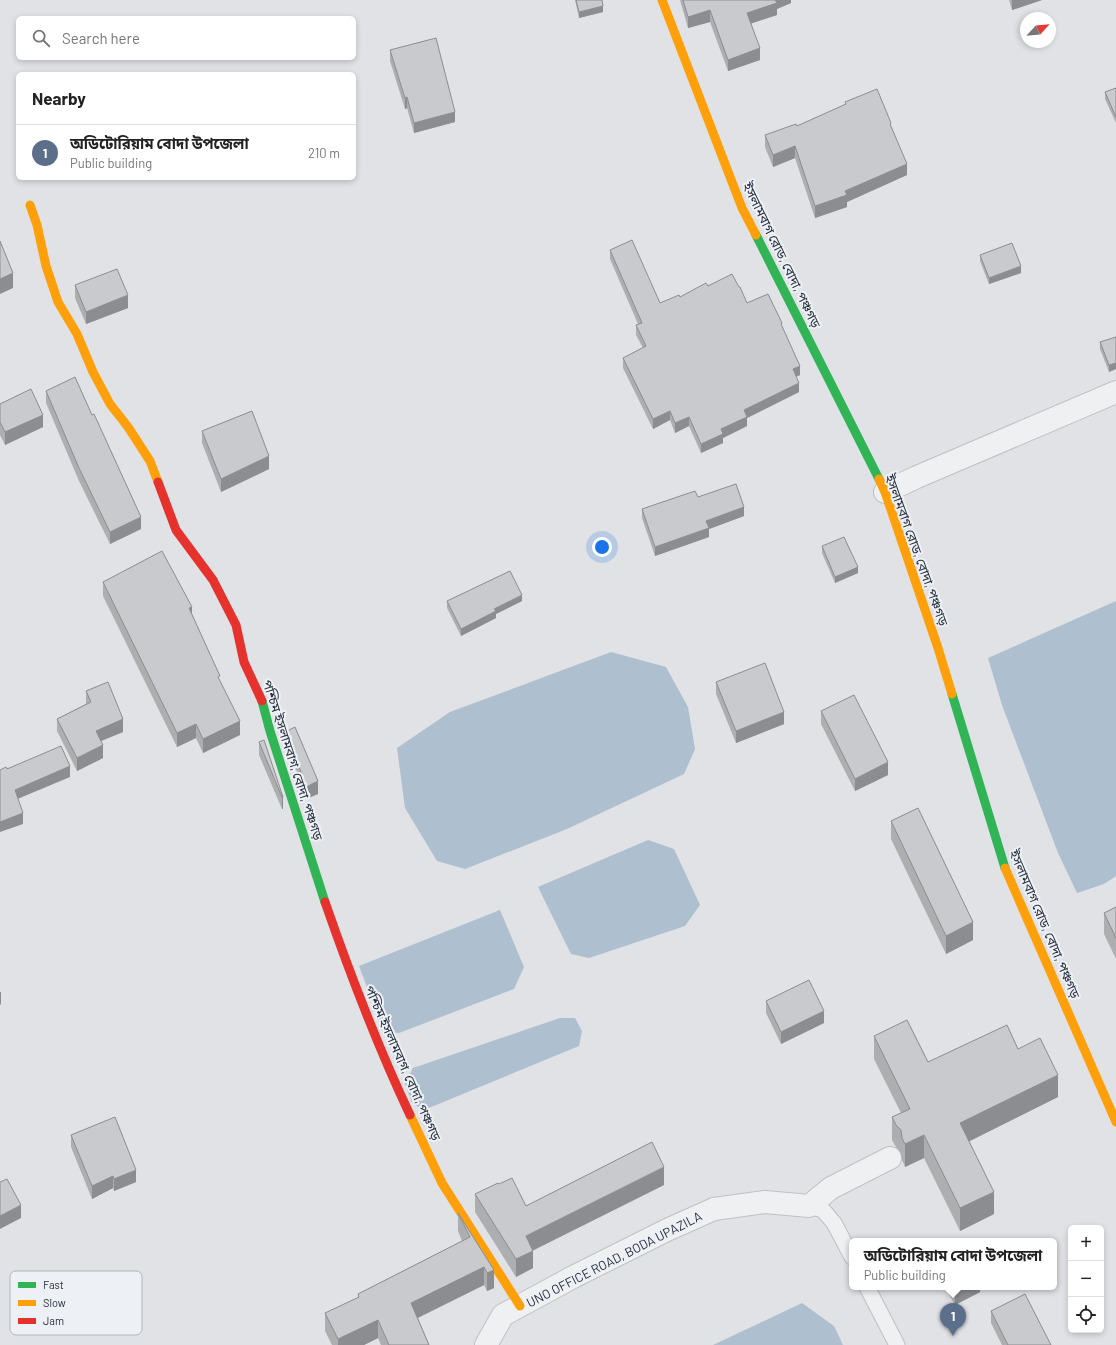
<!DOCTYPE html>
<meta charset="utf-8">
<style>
body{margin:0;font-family:Barlow,"Noto Sans Bengali",sans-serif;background:#f2f2f2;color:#222}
.controls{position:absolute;right:12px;bottom:12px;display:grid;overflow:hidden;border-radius:6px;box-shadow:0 2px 6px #0003}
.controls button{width:36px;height:36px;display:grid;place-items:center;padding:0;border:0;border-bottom:1px solid #e0e0e0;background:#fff;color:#222;font:20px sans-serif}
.compass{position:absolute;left:1020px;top:12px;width:36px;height:36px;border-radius:50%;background:#fff;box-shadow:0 2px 6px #0003;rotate:64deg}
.you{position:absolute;left:602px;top:547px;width:14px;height:14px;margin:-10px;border:3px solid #fff;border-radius:50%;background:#1a73e8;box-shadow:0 0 0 6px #1a73e833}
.badge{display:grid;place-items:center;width:26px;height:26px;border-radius:50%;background:#686e78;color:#fff;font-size:13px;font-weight:700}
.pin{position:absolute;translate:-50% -33px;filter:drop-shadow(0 1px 2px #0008)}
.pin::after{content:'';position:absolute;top:21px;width:14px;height:12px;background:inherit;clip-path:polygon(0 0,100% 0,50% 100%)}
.popup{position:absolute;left:849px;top:1238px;width:208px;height:52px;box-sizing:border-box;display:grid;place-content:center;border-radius:6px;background:#fff;filter:drop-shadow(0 1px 3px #0005);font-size:13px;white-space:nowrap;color:#767676}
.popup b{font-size:15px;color:#222}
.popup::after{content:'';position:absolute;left:50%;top:100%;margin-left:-8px;border:8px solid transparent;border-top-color:#fff}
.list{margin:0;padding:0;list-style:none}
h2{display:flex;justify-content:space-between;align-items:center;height:52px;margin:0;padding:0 16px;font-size:17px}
h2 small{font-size:13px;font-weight:400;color:#767676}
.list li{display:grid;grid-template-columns:26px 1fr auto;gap:12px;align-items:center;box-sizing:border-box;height:56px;padding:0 16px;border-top:1px solid #e0e0e0}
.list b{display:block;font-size:15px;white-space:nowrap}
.list p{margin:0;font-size:13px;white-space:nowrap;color:#767676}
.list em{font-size:13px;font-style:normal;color:#767676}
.icon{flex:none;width:22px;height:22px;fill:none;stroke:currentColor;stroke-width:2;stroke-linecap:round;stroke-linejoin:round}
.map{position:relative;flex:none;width:1116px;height:1345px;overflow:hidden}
.search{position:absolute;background:#fff;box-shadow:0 2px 6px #0003;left:16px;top:16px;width:340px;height:44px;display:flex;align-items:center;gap:10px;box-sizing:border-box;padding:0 14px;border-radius:6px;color:#767676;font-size:15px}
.panel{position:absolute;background:#fff;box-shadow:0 2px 6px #0003;left:16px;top:72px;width:340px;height:108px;border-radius:6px}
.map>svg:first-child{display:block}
.water{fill:#aebfcf}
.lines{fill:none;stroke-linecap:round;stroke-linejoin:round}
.lane-casing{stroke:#bec0c3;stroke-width:17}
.street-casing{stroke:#bec0c3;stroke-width:24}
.lane{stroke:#eff0f1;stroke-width:15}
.street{stroke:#eff0f1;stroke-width:22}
.fast{stroke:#30b455;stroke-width:9}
.slow{stroke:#ff9f0a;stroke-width:9}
.jam{stroke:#e5322d;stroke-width:9}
.wall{fill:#acaeb0}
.shaded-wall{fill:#8c8d90}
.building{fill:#c8cacd;stroke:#8c8d90}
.labels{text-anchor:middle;stroke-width:4;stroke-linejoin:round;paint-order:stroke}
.street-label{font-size:13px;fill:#27303d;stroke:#edf0f5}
.key{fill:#edf0f5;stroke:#b2b6be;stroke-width:1}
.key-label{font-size:11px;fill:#27303d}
</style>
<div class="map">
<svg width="1116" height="1345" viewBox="0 0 1116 1345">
<rect width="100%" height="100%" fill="#e0e2e5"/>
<g class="water">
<polygon points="1116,601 1116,876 1104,884 1077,893 1058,853 1002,705 988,658"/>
<polygon points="611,652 666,667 688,707 695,749 684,774 567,829 465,869 437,861 405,808 397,748 450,712"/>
<polygon points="648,840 674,849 700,905 685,926 589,958 571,954 538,887"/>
<polygon points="500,910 524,967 514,989 399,1033 384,1032 359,966"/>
<polygon points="560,1018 575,1018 582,1031 579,1046 424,1110 412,1103 405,1084 413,1068"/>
<polygon points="802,1303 834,1326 843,1345 713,1345"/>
</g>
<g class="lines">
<g class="lane-casing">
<g id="lane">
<polyline points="809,1206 823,1210 834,1223 852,1257"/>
<polyline points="867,1287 897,1345"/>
</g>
</g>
<g class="street-casing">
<g id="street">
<polyline points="885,492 917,477 1116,392"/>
<polyline points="486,1345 503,1315 575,1276 667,1230 714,1209 765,1202 809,1206 831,1188 890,1158"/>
</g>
</g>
<use href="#lane" class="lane"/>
<use href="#street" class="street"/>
<g class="fast">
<polyline points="756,235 879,479"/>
<polyline points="952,694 1005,868"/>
<polyline points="262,701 270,731 325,902"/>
</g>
<g class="slow">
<polyline points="662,0 742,208 756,235"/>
<polyline points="30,205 37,225 46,266 58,302 77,334 93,372 110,404 128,427 150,461 158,482"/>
<polyline points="879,479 885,492 938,648 952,694"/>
<polyline points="1005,868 1116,1122"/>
<polyline points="410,1115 442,1183 520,1306"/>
</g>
<g class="jam">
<polyline points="158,482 176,530 213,580 236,625 244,662 262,701"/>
<path d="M325 902C350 974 377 1045 410 1115"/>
</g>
</g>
<g class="wall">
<polygon points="575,0 602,0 603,12 579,18"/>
<polygon points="680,0 791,0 791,3 777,9 777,15 751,23 760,60 728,71 710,22 688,28"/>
<polygon points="1009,0 1042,0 1012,10"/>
<polygon points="390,50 455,122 414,133 407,108 405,109 390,61"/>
<polygon points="1116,88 1116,123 1105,99 1105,92"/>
<polygon points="845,102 891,126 907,175 847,202 847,207 815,218 795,158 773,167 765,147 765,135 797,126 845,105"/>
<polygon points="610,250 660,303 680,297 708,286 747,303 782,327 800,375 796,377 799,392 747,418 747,426 723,438 723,443 701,453 689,426 675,433 670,420 653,429 623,368 623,358 643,348 636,335 636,325 638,324 610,259"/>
<polygon points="980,255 1021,273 989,284 980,261"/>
<polygon points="75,285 128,308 86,324 75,298"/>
<polygon points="1116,337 1116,369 1109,372 1100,349 1100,342"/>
<polygon points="46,391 141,529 110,544 79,481 46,403"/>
<polygon points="0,404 43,427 5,445 0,435"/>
<polygon points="202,431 269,469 221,492 202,443"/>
<polygon points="698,497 744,516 709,529 709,537 655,556 642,518 642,509"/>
<polygon points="822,546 858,573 835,583 822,553"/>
<polygon points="103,582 192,614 220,682 240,735 203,753 196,738 177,747 103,596"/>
<polygon points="447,601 522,601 496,614 496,618 461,636 447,608"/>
<polygon points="716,682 784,724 736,743 716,694"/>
<polygon points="86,691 123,732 101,741 103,758 77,771 57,731 57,719 86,704"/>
<polygon points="821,711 888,775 855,791 821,724"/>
<polygon points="287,731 318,794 306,799 287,743"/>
<polygon points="259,742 283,797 283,809 282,809 259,755"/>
<polygon points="891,821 973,940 946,954 891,839"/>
<polygon points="1116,907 1116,959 1104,934 1104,913"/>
<polygon points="766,1001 824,1023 781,1044 766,1013"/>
<polygon points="874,1036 928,1062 1018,1049 1058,1097 969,1141 994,1214 960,1231 924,1158 905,1167 902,1160 901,1153 896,1147 892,1140 892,1117 901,1113 874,1059"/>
<polygon points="71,1135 136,1182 114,1191 113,1188 92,1199 71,1147"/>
<polygon points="499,1184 526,1206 664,1185 533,1250 533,1268 516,1277 475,1212 475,1194"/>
<polygon points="458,1213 494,1270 494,1288 487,1291 484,1285 418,1318 429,1345 381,1345 378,1338 364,1345 332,1345 325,1331 325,1313 358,1298 358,1294 462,1241 458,1231"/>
<polygon points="945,1287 980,1287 980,1292 955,1305"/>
<polygon points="991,1311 1051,1345 1002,1345 991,1323"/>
</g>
<g class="shaded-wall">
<polygon points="775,0 791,0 791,3 777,9 777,15 747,25 747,13"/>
<polygon points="1012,0 1042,0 1012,10"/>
<polygon points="603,6 603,12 579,18 579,12"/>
<polygon points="710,10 710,22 688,28 688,17"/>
<polygon points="760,48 760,60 728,71 728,60"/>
<polygon points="407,97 407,108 405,109 405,98"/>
<polygon points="455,112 455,122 414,133 414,123"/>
<polygon points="795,146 795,158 773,167 773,155"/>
<polygon points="907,164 907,175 847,202 847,207 815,218 815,206 845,191"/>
<polygon points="1021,266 1021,273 989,284 989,278"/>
<polygon points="13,273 13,288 0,294 0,279"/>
<polygon points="128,295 128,308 86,324 86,312"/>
<polygon points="1116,363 1116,369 1109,372 1109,365"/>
<polygon points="800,366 800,375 793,378 793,369"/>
<polygon points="799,383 799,392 747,418 747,426 723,438 723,443 701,453 701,444 721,429 744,410"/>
<polygon points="670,411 670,420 653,429 653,419"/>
<polygon points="43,415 43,427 5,445 5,432"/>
<polygon points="689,417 689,426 675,433 675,423"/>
<polygon points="269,456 269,469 221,492 221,479"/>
<polygon points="744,507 744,516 709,529 709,537 655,556 655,547 706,521"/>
<polygon points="141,517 141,529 110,544 110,532"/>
<polygon points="858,567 858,573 835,583 835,577"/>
<polygon points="522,595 522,601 496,614 496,618 461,636 461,629 494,609"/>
<polygon points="192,607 192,621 189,608"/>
<polygon points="784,712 784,724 736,743 736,731"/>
<polygon points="123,719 123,732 96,743 96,731"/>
<polygon points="240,721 240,735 203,753 203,739"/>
<polygon points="196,724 196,738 177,747 177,733"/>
<polygon points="103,745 103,758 77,771 77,758"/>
<polygon points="888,762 888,775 855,791 855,779"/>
<polygon points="70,766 70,777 15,800 15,790"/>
<polygon points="318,781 318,794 306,799 306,787"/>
<rect x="282" y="797" width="1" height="12"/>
<polygon points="23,813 23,824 0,832 0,822"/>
<polygon points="973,922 973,940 946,954 946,936"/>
<polygon points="0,992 1,992 1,1004 0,1005"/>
<polygon points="824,1011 824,1023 781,1044 781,1032"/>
<polygon points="1058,1075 1058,1097 960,1146 960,1123"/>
<polygon points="924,1135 924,1158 905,1167 905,1144"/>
<polygon points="664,1167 664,1185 526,1254 526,1236"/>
<polygon points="136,1170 136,1182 114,1191 114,1179"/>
<polygon points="113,1176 113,1188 92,1199 92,1186"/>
<polygon points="994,1192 994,1214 960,1231 960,1208"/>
<polygon points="21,1205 21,1218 0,1229 0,1216"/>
<polygon points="533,1251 533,1268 516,1277 516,1259"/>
<polygon points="484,1267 484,1285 411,1321 411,1303"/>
<polygon points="494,1270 494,1288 487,1291 487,1273"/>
<polygon points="965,1287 980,1287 980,1292 955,1305 955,1293"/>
<polygon points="378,1320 378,1338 364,1345 338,1345 338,1339"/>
</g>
<g class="building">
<polygon points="576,0 602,0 603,6 579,12"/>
<polygon points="683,0 775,0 777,3 747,13 760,48 728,60 710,10 688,17"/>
<polygon points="436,38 455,112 414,123 407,97 405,98 390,50"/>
<polygon points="1116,88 1116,117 1105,92"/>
<polygon points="877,89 891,123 890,124 907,164 845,191 847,195 815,206 795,146 773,155 765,135 796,124 797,126 846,104 845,102"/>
<polygon points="632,240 660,303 679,295 680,297 706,283 708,286 732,274 739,287 740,287 747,303 768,294 782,323 781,324 800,366 793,369 799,383 744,410 747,417 721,429 723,434 701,444 689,417 675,423 670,411 653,419 623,358 646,346 636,325 642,323 610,250"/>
<polygon points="0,241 13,273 0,279"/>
<polygon points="1012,243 1021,266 989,278 980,255"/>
<polygon points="117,269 128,295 86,312 75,285"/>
<polygon points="1116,337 1116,363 1109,365 1100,342"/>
<polygon points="75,377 92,415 94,414 141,517 110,532 79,468 46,391"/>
<polygon points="31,389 43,415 5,432 0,422 0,404"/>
<polygon points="252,411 269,456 221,479 202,431"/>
<polygon points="736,484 744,507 706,521 709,528 655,547 642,509 695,491 698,497"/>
<polygon points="844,537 858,567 835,577 822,546"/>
<polygon points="162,551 192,607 189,608 220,676 218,677 240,721 203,739 196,724 177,733 103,582"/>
<polygon points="510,571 522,595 494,609 496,611 461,629 447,601"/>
<polygon points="765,663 784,712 736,731 716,682"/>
<polygon points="108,682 123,719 96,731 103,745 77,758 57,719 91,702 86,691"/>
<polygon points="854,695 888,762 855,779 821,711"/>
<polygon points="295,727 318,781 306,787 287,731"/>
<polygon points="264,740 283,797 282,797 259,742"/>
<polygon points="61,746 70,766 15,790 23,813 0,822 0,770 6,767 7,769"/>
<polygon points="918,808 973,922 946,936 891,821"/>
<polygon points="1116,907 1116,938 1104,913"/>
<polygon points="809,980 824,1011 781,1032 766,1001"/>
<polygon points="907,1020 928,1062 1007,1025 1018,1049 1040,1038 1058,1075 960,1123 994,1192 960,1208 924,1135 905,1144 902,1138 901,1130 896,1125 892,1117 910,1109 874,1036"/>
<polygon points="115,1117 136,1170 114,1179 113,1176 92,1186 71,1135"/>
<polygon points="652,1142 664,1167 526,1236 533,1251 516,1259 475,1194 498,1183 499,1184 512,1178 526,1206"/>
<polygon points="7,1179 21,1205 0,1216 0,1182"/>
<polygon points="458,1213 494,1270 487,1273 484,1267 411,1303 429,1345 389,1345 378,1320 338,1339 325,1313 359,1297 358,1294 470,1237"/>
<polygon points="952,1287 965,1287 955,1293"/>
<polygon points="1025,1294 1051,1345 1008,1345 991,1311"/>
</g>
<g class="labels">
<g class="street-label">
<text transform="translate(782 255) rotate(64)" y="5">ইসলামবাগ রোড, বোদা, পঞ্চগড়</text>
<text transform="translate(917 550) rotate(70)" y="5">ইসলামবাগ রোড, বোদা, পঞ্চগড়</text>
<text transform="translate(293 760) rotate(72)" y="5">পশ্চিম ইসলামবাগ, বোদা, পঞ্চগড়</text>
<text transform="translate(1045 924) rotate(67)" y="5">ইসলামবাগ রোড, বোদা, পঞ্চগড়</text>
<text transform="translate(403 1063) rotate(66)" y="5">পশ্চিম ইসলামবাগ, বোদা, পঞ্চগড়</text>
<text transform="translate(614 1259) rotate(-27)" y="5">UNO OFFICE ROAD, BODA UPAZILA</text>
</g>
</g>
<rect x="10" y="1271" width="132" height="64" rx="6" class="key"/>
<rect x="18" y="1282" width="18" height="6" fill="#30b455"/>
<rect x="18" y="1300" width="18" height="6" fill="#ff9f0a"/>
<rect x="18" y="1318" width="18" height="6" fill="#e5322d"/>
<g class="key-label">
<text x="43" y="1289">Fast</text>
<text x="43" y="1307">Slow</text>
<text x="43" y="1325">Jam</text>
</g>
</svg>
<div class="controls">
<button>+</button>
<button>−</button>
<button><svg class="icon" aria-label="locate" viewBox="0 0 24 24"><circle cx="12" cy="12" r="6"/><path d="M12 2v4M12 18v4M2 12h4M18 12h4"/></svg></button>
</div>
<svg class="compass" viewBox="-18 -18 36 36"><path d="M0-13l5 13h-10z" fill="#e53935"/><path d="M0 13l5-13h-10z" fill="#767676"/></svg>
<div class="you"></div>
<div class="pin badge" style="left:953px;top:1336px;background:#5c6f8a">1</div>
<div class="popup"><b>অডিটোরিয়াম বোদা উপজেলা</b>Public building</div>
<div class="search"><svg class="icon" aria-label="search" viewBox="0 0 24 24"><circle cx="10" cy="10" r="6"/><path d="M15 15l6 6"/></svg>Search here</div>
<section class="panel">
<h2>Nearby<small></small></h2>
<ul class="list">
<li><span class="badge" style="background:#5c6f8a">1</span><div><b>অডিটোরিয়াম বোদা উপজেলা</b><p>Public building</p></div><em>210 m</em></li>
</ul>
</section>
</div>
